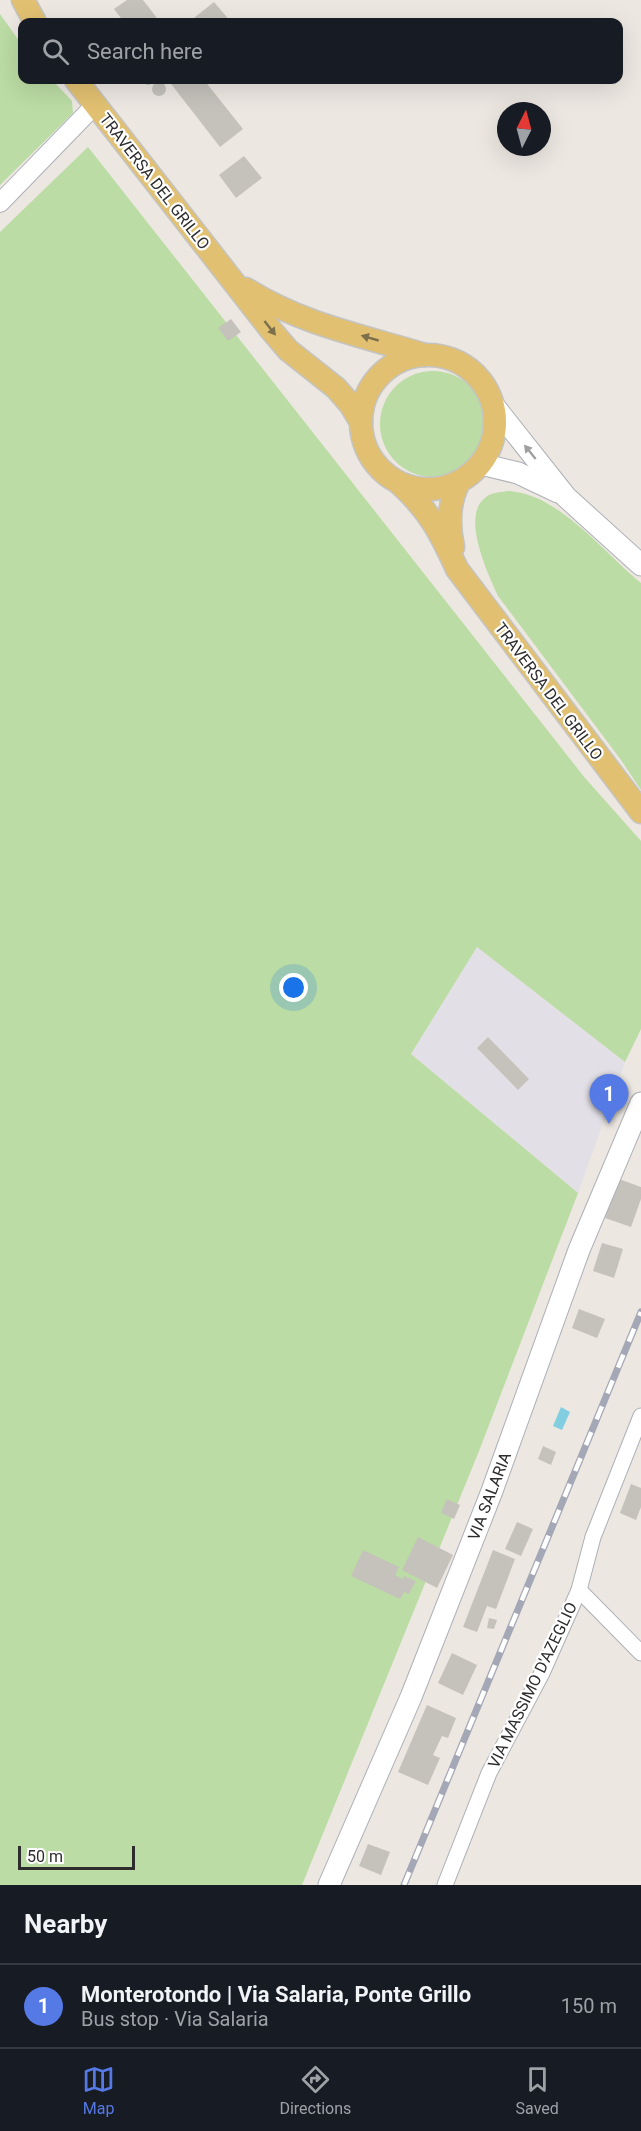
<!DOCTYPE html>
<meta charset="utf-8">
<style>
body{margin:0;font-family:Roboto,sans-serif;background:#20242c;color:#f1f3f6}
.compass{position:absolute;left:497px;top:102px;width:54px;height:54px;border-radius:50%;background:#171b24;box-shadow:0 6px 24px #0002;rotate:6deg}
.scale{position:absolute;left:18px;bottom:15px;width:117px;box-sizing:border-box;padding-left:6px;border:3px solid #2d2d2d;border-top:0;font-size:16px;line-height:21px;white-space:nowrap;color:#2d2d2d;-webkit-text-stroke:4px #fff;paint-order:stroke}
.you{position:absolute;left:294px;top:988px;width:21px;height:21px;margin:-15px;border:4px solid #fff;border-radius:50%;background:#1a73e8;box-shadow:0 0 0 9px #1a73e833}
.badge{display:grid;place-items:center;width:39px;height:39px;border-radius:50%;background:#5579e5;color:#fff;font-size:20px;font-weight:700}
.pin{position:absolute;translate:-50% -50px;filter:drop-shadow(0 2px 3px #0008)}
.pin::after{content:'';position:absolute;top:32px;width:21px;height:18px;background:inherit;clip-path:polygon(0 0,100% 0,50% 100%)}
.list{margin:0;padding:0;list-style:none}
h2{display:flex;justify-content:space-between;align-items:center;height:78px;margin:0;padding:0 24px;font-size:26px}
h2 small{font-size:20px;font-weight:400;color:#9ea1a6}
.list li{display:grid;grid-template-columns:39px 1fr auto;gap:18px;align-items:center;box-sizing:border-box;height:84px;padding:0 24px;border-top:2px solid #363941}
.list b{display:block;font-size:22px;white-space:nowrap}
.list p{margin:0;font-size:20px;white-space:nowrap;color:#9ea1a6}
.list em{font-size:20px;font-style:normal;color:#9ea1a6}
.icon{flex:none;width:33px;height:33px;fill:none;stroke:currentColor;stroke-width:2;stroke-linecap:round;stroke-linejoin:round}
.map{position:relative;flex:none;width:641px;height:1885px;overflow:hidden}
.search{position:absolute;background:#171b24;box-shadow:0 6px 24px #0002;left:18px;right:18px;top:18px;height:66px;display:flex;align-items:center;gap:15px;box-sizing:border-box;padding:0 21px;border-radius:12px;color:#9ea1a6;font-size:22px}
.sheet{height:162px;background:#171b24}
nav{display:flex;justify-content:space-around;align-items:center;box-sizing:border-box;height:84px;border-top:2px solid #363941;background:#171b24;font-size:16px;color:#9ea1a6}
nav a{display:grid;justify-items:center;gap:3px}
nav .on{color:#5579e5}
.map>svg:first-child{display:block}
.industrial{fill:#e2e0e6}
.green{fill:#bbdca4}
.water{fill:#81cee1}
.building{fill:#c5c2bc}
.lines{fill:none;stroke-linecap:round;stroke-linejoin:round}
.minor-casing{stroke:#adb0b7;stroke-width:17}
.tertiary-casing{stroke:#adb0b7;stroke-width:20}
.secondary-casing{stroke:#adb0b7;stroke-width:23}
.primary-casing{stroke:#c4c4c4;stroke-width:25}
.minor{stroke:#fff;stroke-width:15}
.tertiary{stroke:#fff;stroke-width:18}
.secondary{stroke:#fff;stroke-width:21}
.primary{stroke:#e1c071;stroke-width:22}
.rail-casing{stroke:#a4a7b5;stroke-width:7}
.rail{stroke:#fff;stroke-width:4.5;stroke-dasharray:14;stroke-linecap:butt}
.oneway{fill:#7e6f4c}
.oneway2{fill:#a0a0a0}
.labels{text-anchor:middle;stroke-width:4.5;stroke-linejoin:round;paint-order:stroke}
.street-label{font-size:16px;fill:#2d2d2d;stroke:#fff}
</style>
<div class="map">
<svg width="641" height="1885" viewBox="0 0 641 1885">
<rect width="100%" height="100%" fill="#ece7e1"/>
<polygon class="industrial" points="477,947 625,1062 578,1193 411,1054"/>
<g class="green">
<polygon points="0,14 22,45 22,80 52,80 72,101 73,113 0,185"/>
<polygon points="88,147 585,778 641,841 641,1029 625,1062 477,947 411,1054 578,1193 479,1451 302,1885 0,1885 0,232"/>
<circle cx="433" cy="424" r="53"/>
<path d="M509 491C559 494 604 553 641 583V790L621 760 498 596C488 574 460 515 486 497 493 492 502 492 509 491Z"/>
</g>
<polygon class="water" points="561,1407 570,1412 562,1430 553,1426"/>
<g class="building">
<polygon points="127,0 143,0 160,22 124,22 114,9"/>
<polygon points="214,2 231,22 192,22 190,21"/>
<polygon points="142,80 156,80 149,85 145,84"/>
<polygon points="168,80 204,80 243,129 220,147"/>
<circle cx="159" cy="89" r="7"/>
<polygon points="244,156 262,178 236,198 219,175"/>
<polygon points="231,319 241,332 228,341 218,328"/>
<polygon points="488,1037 529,1079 518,1090 477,1048"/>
<polygon points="619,1179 641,1187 641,1199 631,1227 605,1218"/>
<polygon points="602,1243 623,1249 614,1278 593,1271"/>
<polygon points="579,1309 605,1319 597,1338 572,1328"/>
<polygon points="543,1446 556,1452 551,1465 538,1459"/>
<polygon points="631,1484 641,1488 641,1507 636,1520 620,1513"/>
<polygon points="447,1499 460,1505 454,1519 441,1513"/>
<polygon points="517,1522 533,1529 521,1556 505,1549"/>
<polygon points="418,1537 453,1555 437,1588 402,1570"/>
<polygon points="363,1550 399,1567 395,1575 403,1579 404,1576 416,1581 409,1594 404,1592 400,1599 351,1576"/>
<polygon points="493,1550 515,1559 496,1609 487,1606 477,1632 463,1627"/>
<polygon points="489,1618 497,1620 494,1629 487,1628"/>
<polygon points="452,1653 477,1665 463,1695 438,1683"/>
<polygon points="427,1705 456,1718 448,1738 442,1736 433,1755 440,1758 428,1785 398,1772"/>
<polygon points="368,1844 390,1852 381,1875 359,1866"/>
</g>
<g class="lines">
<g class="minor-casing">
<g id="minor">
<polyline points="579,1590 641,1653"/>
<polyline points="445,1885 489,1773 542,1673 579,1590 593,1537 641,1416"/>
</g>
</g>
<g class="tertiary-casing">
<polyline id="tertiary" points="0,203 95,105"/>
</g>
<g class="secondary-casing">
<g id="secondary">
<polyline points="494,406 566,497 641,565"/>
<polyline points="481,464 518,473 558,492"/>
<polyline points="329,1885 411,1697 492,1491 579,1250 641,1103"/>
</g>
</g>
<g class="primary-casing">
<g id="primary">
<polyline points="23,0 35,22"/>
<polyline points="76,80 271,330 288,350 336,388 350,404 361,422"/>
<path d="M246 289C301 324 363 336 425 355"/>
<circle cx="428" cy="422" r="67"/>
<path d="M400 484C429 510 441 534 457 569L641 812"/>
<path d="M453 547C448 524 448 503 459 482"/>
</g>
</g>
<use href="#minor" class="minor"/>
<use href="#tertiary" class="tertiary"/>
<use href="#secondary" class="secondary"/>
<use href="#primary" class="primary"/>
<g class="rail-casing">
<polyline id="rail" points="404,1885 641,1312"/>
</g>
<use href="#rail" class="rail"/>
</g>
<defs><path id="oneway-solid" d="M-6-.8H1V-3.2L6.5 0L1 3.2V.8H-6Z" transform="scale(1.5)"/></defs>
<g class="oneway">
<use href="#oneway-solid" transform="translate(270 328) rotate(52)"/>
<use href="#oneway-solid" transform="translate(370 338) rotate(-164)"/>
</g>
<use class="oneway2" href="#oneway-solid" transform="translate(530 452) rotate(-129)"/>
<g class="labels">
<g class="street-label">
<text transform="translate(155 181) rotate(52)" y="6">TRAVERSA DEL GRILLO</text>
<text transform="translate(549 691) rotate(53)" y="6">TRAVERSA DEL GRILLO</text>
<text transform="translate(489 1496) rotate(-69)" y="6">VIA SALARIA</text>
<text transform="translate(532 1685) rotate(-64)" y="6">VIA MASSIMO D'AZEGLIO</text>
</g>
</g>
</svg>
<svg class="compass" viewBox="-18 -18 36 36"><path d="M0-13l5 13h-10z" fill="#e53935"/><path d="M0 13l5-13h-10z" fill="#9ea1a6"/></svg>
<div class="scale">50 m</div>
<div class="you"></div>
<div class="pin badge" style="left:609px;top:1124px">1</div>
<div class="search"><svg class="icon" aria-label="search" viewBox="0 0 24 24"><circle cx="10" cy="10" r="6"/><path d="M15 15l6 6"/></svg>Search here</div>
</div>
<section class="sheet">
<h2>Nearby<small></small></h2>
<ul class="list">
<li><span class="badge">1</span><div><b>Monterotondo | Via Salaria, Ponte Grillo</b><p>Bus stop · Via Salaria</p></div><em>150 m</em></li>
</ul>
</section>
<nav>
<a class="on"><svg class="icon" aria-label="map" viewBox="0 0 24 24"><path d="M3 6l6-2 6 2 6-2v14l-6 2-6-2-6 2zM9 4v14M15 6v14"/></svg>Map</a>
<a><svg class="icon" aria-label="directions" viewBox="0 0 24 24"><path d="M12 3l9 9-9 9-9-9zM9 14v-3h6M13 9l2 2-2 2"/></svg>Directions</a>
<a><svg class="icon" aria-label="saved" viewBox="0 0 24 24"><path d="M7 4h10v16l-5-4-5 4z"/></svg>Saved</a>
</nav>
